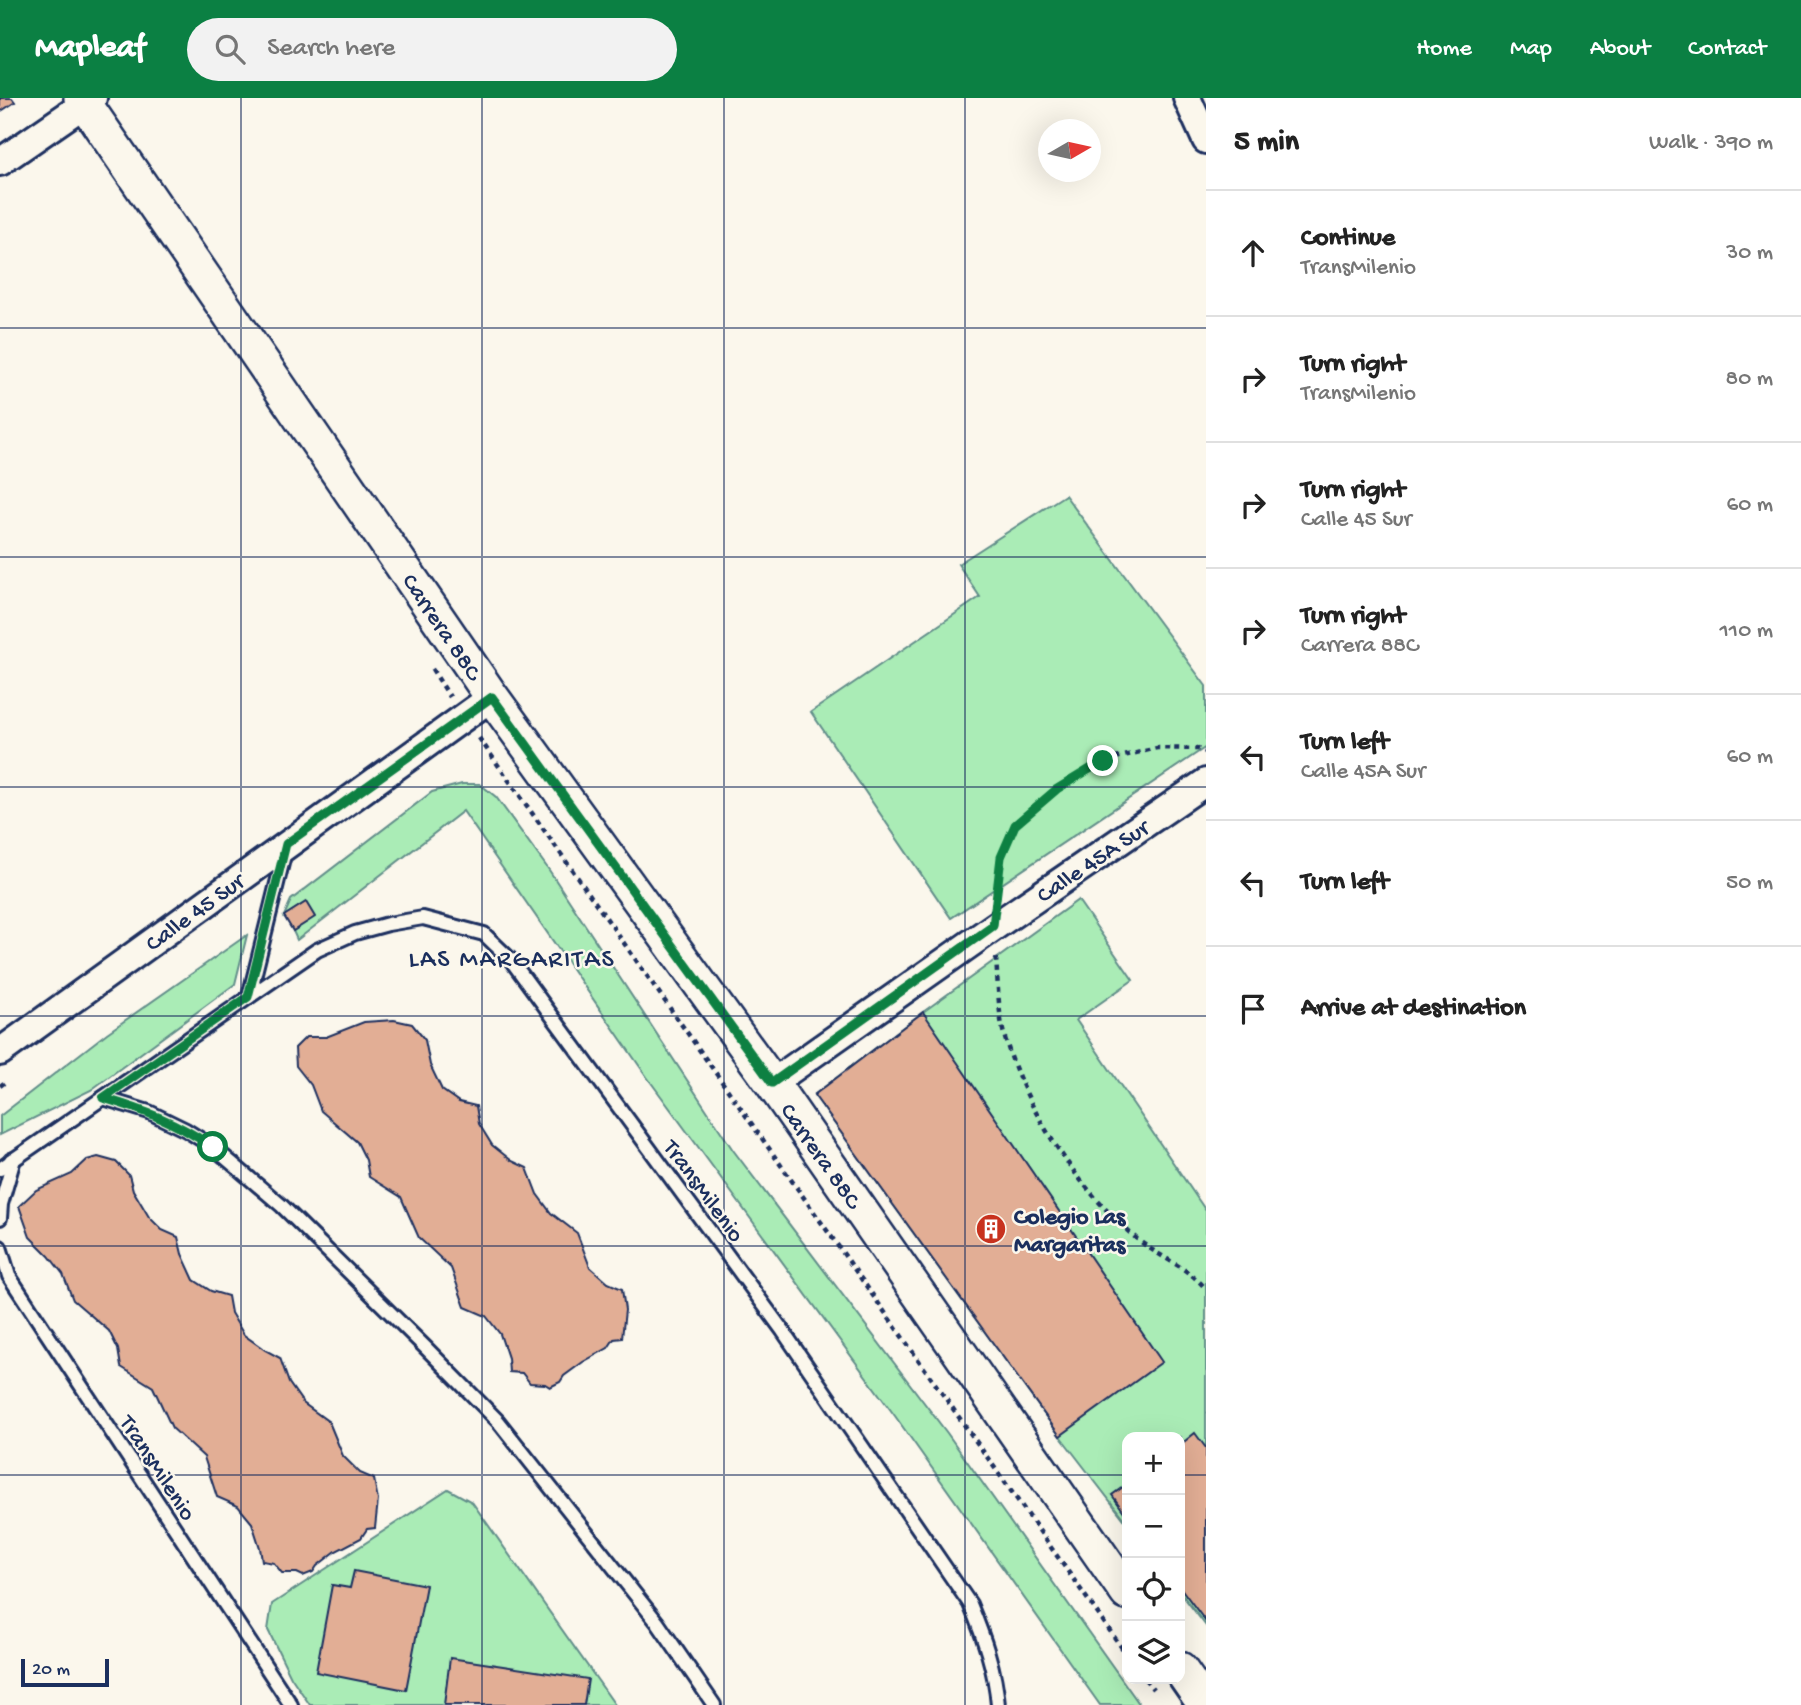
<!DOCTYPE html>
<meta charset="utf-8">
<style>
body{margin:0;font-family:"Gochi Hand",sans-serif;background:#f2f2f2;color:#222}
.controls{position:absolute;right:21px;bottom:21px;display:grid;overflow:hidden;border-radius:14px;box-shadow:0 7px 28px #0002}
.controls button{width:63px;height:63px;display:grid;place-items:center;padding:0;border:0;border-bottom:2px solid #e0e0e0;background:#fff;color:#222;font:35px sans-serif}
.compass{position:absolute;left:1038px;top:21px;width:63px;height:63px;border-radius:50%;background:#fff;box-shadow:0 7px 28px #0002;rotate:81deg}
.scale{position:absolute;left:21px;bottom:18px;width:88px;box-sizing:border-box;padding-left:7px;border:4px solid #1b2f5e;border-top:0;font-size:19px;line-height:24px;white-space:nowrap;color:#1b2f5e;-webkit-text-stroke:5px #fbf7ec;paint-order:stroke}
.stop{position:absolute;width:21px;height:21px;margin:-16px;border:5px solid #0b8043;border-radius:50%;background:#fff}
.stop.end{background:#0b8043;border-color:#fff;box-shadow:0 2px 7px #0008}
.list{margin:0;padding:0;list-style:none}
h2{display:flex;justify-content:space-between;align-items:center;height:91px;margin:0;padding:0 28px;font-size:30px}
h2 small{font-size:23px;font-weight:400;color:#767676}
.list li{display:grid;grid-template-columns:46px 1fr auto;gap:21px;align-items:center;box-sizing:border-box;height:126px;padding:0 28px;border-top:2px solid #e0e0e0}
.list b{display:block;font-size:26px;white-space:nowrap}
.list p{margin:0;font-size:23px;white-space:nowrap;color:#767676}
.list em{font-size:23px;font-style:normal;color:#767676}
.icon{flex:none;width:38px;height:38px;fill:none;stroke:currentColor;stroke-width:2;stroke-linecap:round;stroke-linejoin:round}
.map{position:relative;flex:none;width:1206px;height:1607px;overflow:hidden}
header{display:flex;align-items:center;gap:42px;box-sizing:border-box;height:98px;padding:0 35px;background:#0b8043;color:#fff}
header strong{font-size:33px}
nav{display:flex;gap:38px;margin-inline-start:auto;font-size:24px}
.search{width:490px;height:63px;background:#f2f2f2;display:flex;align-items:center;gap:18px;box-sizing:border-box;padding:0 24px;border-radius:38px;color:#767676;font-size:26px}
main{display:flex}
aside{flex:1;background:#fff}
.map>svg:first-child{display:block}
.green{fill:#aaecb6;stroke:#628e8a;stroke-width:2}
.building{fill:#e2ae95;stroke:#1b2f5e;stroke-width:2}
.lines{fill:none;stroke-linecap:round;stroke-linejoin:round}
.service-casing{stroke:#1b2f5e;stroke-width:18}
.minor-casing{stroke:#1b2f5e;stroke-width:32}
.tertiary-casing{stroke:#1b2f5e;stroke-width:38}
.path{stroke:#1b2f5e;stroke-width:4.5;stroke-dasharray:5 5;stroke-linecap:butt}
.service{stroke:#fbf7ec;stroke-width:12}
.minor{stroke:#fbf7ec;stroke-width:26}
.tertiary{stroke:#fbf7ec;stroke-width:33}
.route{stroke:#0b8043;stroke-width:9}
.grid{fill:none;stroke:#1b2f5e;stroke-width:2;stroke-opacity:0.55}
.labels{text-anchor:middle;stroke-width:5;stroke-linejoin:round;paint-order:stroke}
.street-label{font-size:24px;fill:#1b2f5e;stroke:#fbf7ec}
.poi-label{font-size:24px;font-weight:bold;fill:#1b2f5e;stroke:#fbf7ec;text-anchor:start}
.neighbourhood-label{font-size:26px;letter-spacing:2px;fill:#1b2f5e;stroke:#fbf7ec}
</style>
<header>
<strong>Mapleaf</strong>
<div class="search"><svg class="icon" aria-label="search" viewBox="0 0 24 24"><circle cx="10" cy="10" r="6"/><path d="M15 15l6 6"/></svg>Search here</div>
<nav><a>Home</a><a>Map</a><a>About</a><a>Contact</a></nav>
</header>
<main>
<div class="map">
<svg width="1206" height="1607" viewBox="0 0 1206 1607">
<rect width="100%" height="100%" fill="#fbf7ec"/>
<filter id="ink" filterUnits="userSpaceOnUse"><feTurbulence type="fractalNoise" baseFrequency=".0143" numOctaves="2"/><feDisplacementMap in="SourceGraphic" scale="14" xChannelSelector="R" yChannelSelector="G"/><feConvolveMatrix kernelMatrix="1 2 1 2 8 2 1 2 1" color-interpolation-filters="sRGB"/></filter>
<g filter="url(#ink)">
<g class="green">
<polygon points="1065,397 1206,588 1206,649 951,820 811,614 980,499 958,466"/>
<polygon points="462,686 480,686 496,699 549,772 733,1052 947,1335 1140,1607 1100,1607 895,1318 647,979 463,713 297,842 293,833 305,805 284,818 291,802 432,694"/>
<polygon points="1078,802 1133,882 1076,922 1206,1113 1206,1528 1180,1494 1180,1339 1127,1339 1127,1425 1060,1338 814,997 923,914"/>
<polygon points="247,837 235,886 91,992 0,1037 0,1018 107,935"/>
<polygon points="448,1391 472,1404 615,1607 310,1607 291,1579 268,1532 272,1506"/>
</g>
<g class="building">
<polygon points="0,0 12,0 15,4 0,14"/>
<polygon points="306,804 315,819 293,833 284,818"/>
<polygon points="923,914 1162,1264 1060,1338 814,997"/>
<polygon points="394,922 412,926 425,942 430,967 442,992 459,1004 476,1008 479,1026 492,1047 512,1063 527,1070 537,1096 551,1115 577,1135 590,1169 608,1185 622,1191 625,1212 622,1240 614,1241 608,1250 583,1264 564,1278 560,1284 550,1289 545,1286 530,1285 522,1275 509,1274 508,1260 500,1236 486,1218 465,1209 451,1170 419,1140 401,1099 369,1079 366,1062 357,1044 321,1013 311,987 296,968 295,950 306,939 326,939 364,924"/>
<polygon points="98,1059 116,1064 129,1077 133,1092 149,1119 162,1132 178,1139 182,1156 194,1182 211,1193 228,1198 231,1215 244,1237 265,1252 280,1260 289,1285 303,1305 329,1324 343,1358 360,1375 374,1381 378,1402 375,1430 367,1431 361,1440 336,1453 317,1468 313,1474 303,1478 297,1475 282,1475 274,1465 262,1463 260,1450 252,1425 238,1408 217,1399 204,1359 172,1330 153,1289 121,1269 118,1251 109,1233 73,1202 63,1176 49,1158 30,1139 19,1108 36,1092 72,1076 87,1062"/>
<polygon points="1195,1335 1206,1350 1206,1524 1180,1489 1180,1347"/>
<polygon points="1127,1386 1127,1418 1112,1397"/>
<polygon points="354,1473 426,1487 406,1592 316,1574 332,1487 350,1490"/>
<polygon points="450,1560 588,1581 584,1607 444,1607"/>
</g>
<g class="lines">
<g class="service-casing">
<g id="service">
<polyline points="249,899 285,753"/>
<polyline points="103,1000 149,1014 186,1032 213,1049 282,1108 426,1250 498,1323 657,1524 714,1607"/>
<path d="M0 1071 317 852 355 835 388 826 423 820 484 836 511 862 783 1233 970 1506C984 1540 995 1571 998 1607"/>
<polyline points="0,1120 1,1106 14,1061 11,1062"/>
<polyline points="0,1149 9,1178 291,1607"/>
</g>
</g>
<g class="minor-casing">
<g id="minor">
<polyline points="1187,0 1206,42"/>
<polyline points="0,64 93,0"/>
<polyline points="0,954 492,599"/>
<polyline points="772,985 994,829 1206,684"/>
</g>
</g>
<g class="tertiary-casing">
<g id="tertiary">
<polyline points="81,0 492,599 772,985 1127,1495"/>
<polyline points="1180,1571 1205,1607"/>
</g>
</g>
<g class="path">
<polyline points="432,571 450,599"/>
<polyline points="479,640 1127,1557"/>
<polyline points="998,792 1001,759 1015,727 1057,691 1103,663 1157,650 1198,651 1206,654"/>
<path d="M996 860C998 884 998 917 1005 940 1026 1013 1079 1092 1137 1141 1159 1159 1188 1169 1206 1191"/>
<polyline points="0,988 8,982"/>
<polyline points="1145,1581 1153,1591"/>
</g>
<use href="#service" class="service"/>
<use href="#minor" class="minor"/>
<use href="#tertiary" class="tertiary"/>
</g>
</g>
<g class="lines" filter="url(#ink)">
<path class="route" d="M213 1049C175 1024 147 1013 103 1000L248 899 286 746 492 599 772 985 993 828 1001 759 1015 727 1057 691 1103 663"/>
</g>
<path class="grid" d="M241 0V1607M482 0V1607M724 0V1607M965 0V1607M0 230H1206M0 459H1206M0 689H1206M0 918H1206M0 1148H1206M0 1377H1127M1180 1377H1206"/>
<defs>
<g id="building-disc" transform="scale(1.575)"><circle r="9.5" fill="#c8321e" stroke="#fbf7ec"/><path d="M-4-6H4V6H1V3H-1V6H-4ZM-2.5-4.3h1.7v1.8h-1.7ZM.8-4.3h1.7v1.8H.8ZM-2.5-1h1.7V.8h-1.7ZM.8-1h1.7V.8H.8Z" fill="#fff"/></g>
</defs>
<g fill-rule="evenodd">
<use href="#building-disc" x="991" y="1131"/>
</g>
<g class="labels">
<g class="street-label">
<text transform="translate(443 528) rotate(56)" y="8">Carrera 88C</text>
<text transform="translate(1092 762) rotate(-34)" y="8">Calle 45A Sur</text>
<text transform="translate(194 813) rotate(-36)" y="8">Calle 45 Sur</text>
<text transform="translate(822 1057) rotate(55)" y="8">Carrera 88C</text>
<text transform="translate(705 1092) rotate(54)" y="8">TransMilenio</text>
<text transform="translate(159 1369) rotate(57)" y="8">TransMilenio</text>
</g>
<g class="poi-label">
<text x="1014" y="1125">Colegio Las<tspan x="1014" dy="28">Margaritas</tspan></text>
</g>
<g class="neighbourhood-label">
<text x="512" y="868">LAS MARGARITAS</text>
</g>
</g>
</svg>
<div class="controls">
<button>+</button>
<button>−</button>
<button><svg class="icon" aria-label="locate" viewBox="0 0 24 24"><circle cx="12" cy="12" r="6"/><path d="M12 2v4M12 18v4M2 12h4M18 12h4"/></svg></button>
<button><svg class="icon" aria-label="layers" viewBox="0 0 24 24"><path d="M12 4l9 5-9 5-9-5zM3 14l9 5 9-5"/></svg></button>
</div>
<svg class="compass" viewBox="-18 -18 36 36"><path d="M0-13l5 13h-10z" fill="#e53935"/><path d="M0 13l5-13h-10z" fill="#767676"/></svg>
<div class="scale">20 m</div>
<div class="stop" style="left:213px;top:1049px"></div>
<div class="stop end" style="left:1103px;top:663px"></div>
</div>
<aside>
<h2>5 min<small>Walk · 390 m</small></h2>
<ul class="list">
<li><svg class="icon" aria-label="ahead" viewBox="0 0 24 24"><path d="M12 20V5M6 11l6-6 6 6"/></svg><div><b>Continue</b><p>TransMilenio</p></div><em>30 m</em></li>
<li><svg class="icon" aria-label="right" viewBox="0 0 24 24"><path d="M7 20v-9h11M14 6l5 5-5 5"/></svg><div><b>Turn right</b><p>TransMilenio</p></div><em>80 m</em></li>
<li><svg class="icon" aria-label="right" viewBox="0 0 24 24"><path d="M7 20v-9h11M14 6l5 5-5 5"/></svg><div><b>Turn right</b><p>Calle 45 Sur</p></div><em>60 m</em></li>
<li><svg class="icon" aria-label="right" viewBox="0 0 24 24"><path d="M7 20v-9h11M14 6l5 5-5 5"/></svg><div><b>Turn right</b><p>Carrera 88C</p></div><em>110 m</em></li>
<li><svg class="icon" aria-label="left" viewBox="0 0 24 24"><path d="M17 20v-9H6M10 6l-5 5 5 5"/></svg><div><b>Turn left</b><p>Calle 45A Sur</p></div><em>60 m</em></li>
<li><svg class="icon" aria-label="left" viewBox="0 0 24 24"><path d="M17 20v-9H6M10 6l-5 5 5 5"/></svg><div><b>Turn left</b></div><em>50 m</em></li>
<li><svg class="icon" aria-label="arrive" viewBox="0 0 24 24"><path d="M6 21V4h12l-3 4 3 4H6"/></svg><div><b>Arrive at destination</b></div></li>
</ul>
</aside>
</main>
